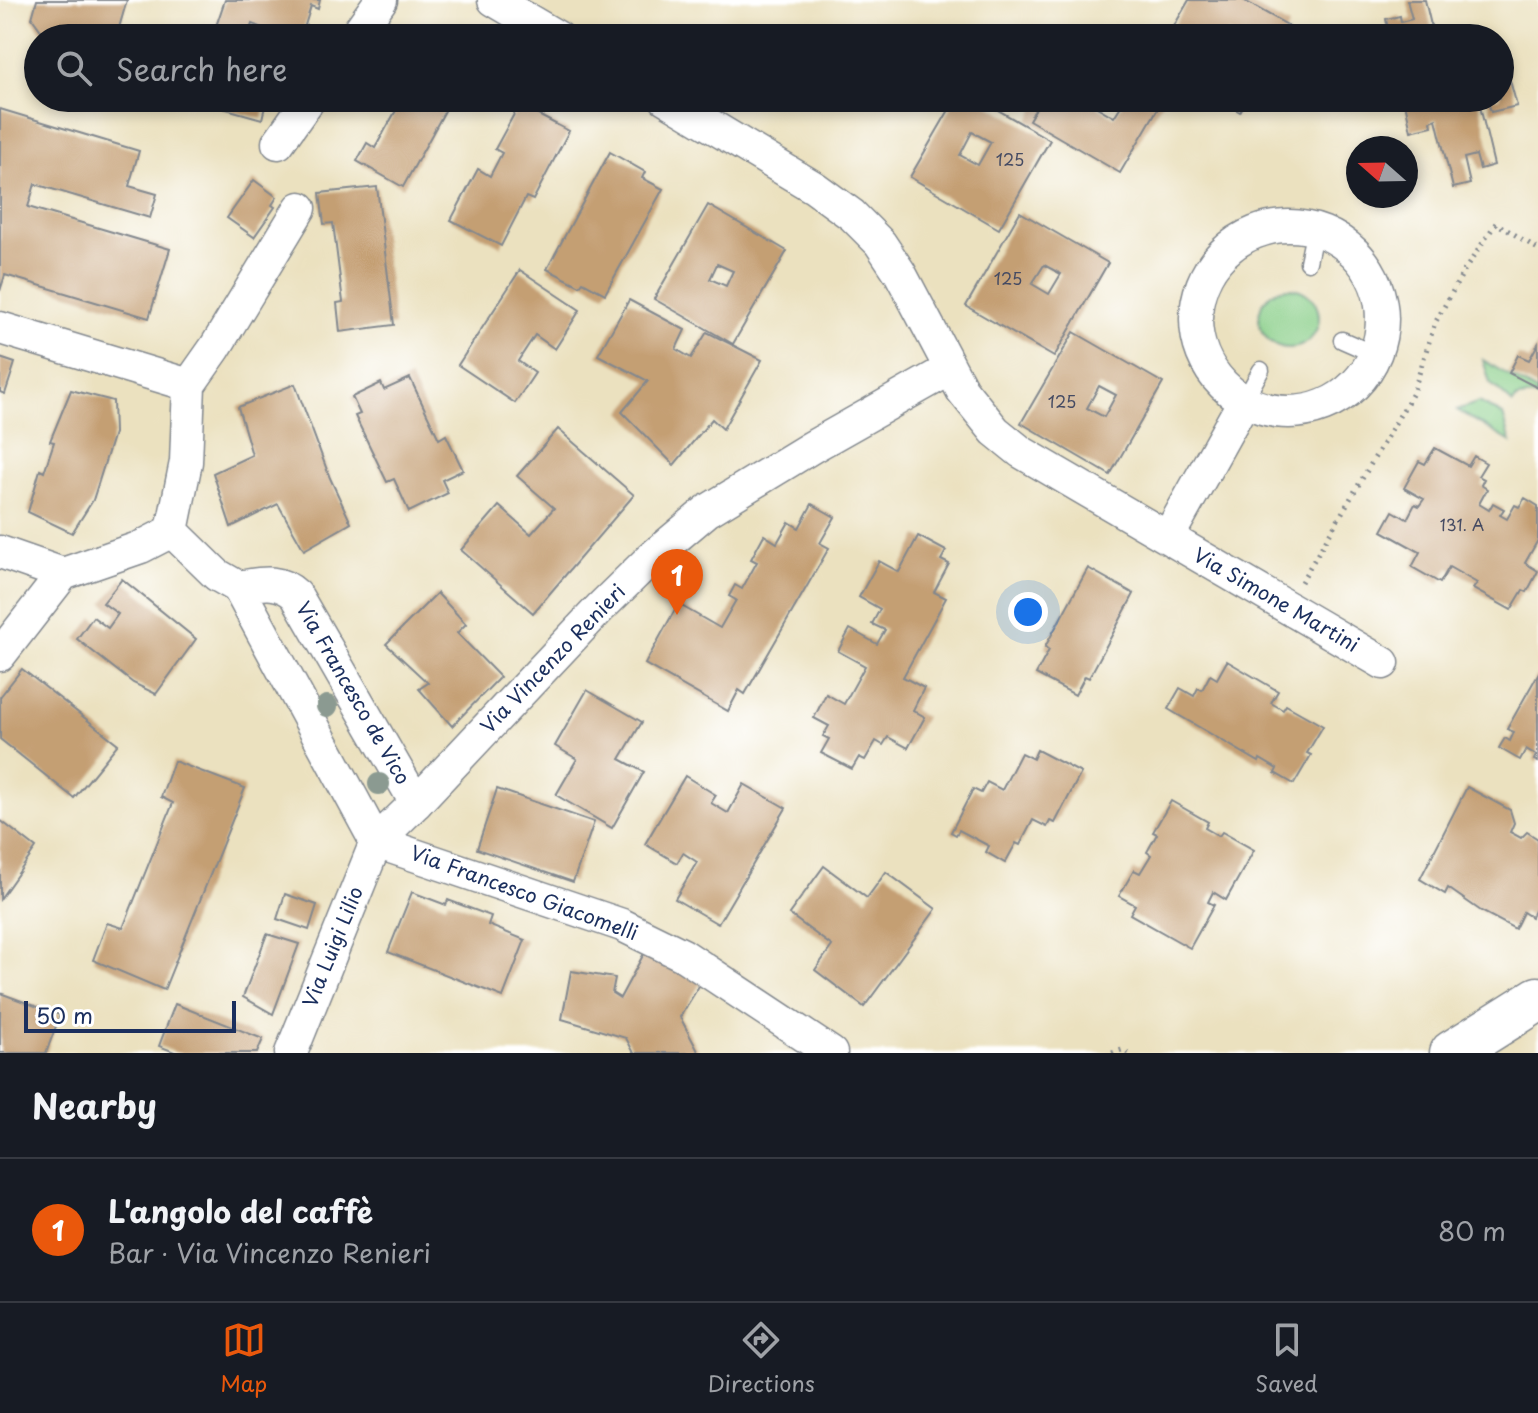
<!DOCTYPE html>
<meta charset="utf-8">
<style>
body{margin:0;font-family:"Playpen Sans",sans-serif;background:#20242c;color:#f1f3f6}
.compass{position:absolute;left:1346px;top:136px;width:72px;height:72px;border-radius:50%;background:#171b24;box-shadow:0 4px 12px #0003;rotate:290deg}
.scale{position:absolute;left:24px;bottom:20px;width:212px;box-sizing:border-box;padding-left:8px;border:4px solid #1b2f5e;border-top:0;font-size:22px;line-height:28px;white-space:nowrap;color:#1b2f5e;-webkit-text-stroke:6px #fff;paint-order:stroke}
.you{position:absolute;left:1028px;top:612px;width:28px;height:28px;margin:-20px;border:6px solid #fff;border-radius:50%;background:#1a73e8;box-shadow:0 0 0 12px #1a73e833}
.badge{display:grid;place-items:center;width:52px;height:52px;border-radius:50%;background:#ea580c;color:#fff;font-size:26px;font-weight:700}
.pin{position:absolute;translate:-50% -66px;filter:drop-shadow(0 2px 4px #0008)}
.pin::after{content:'';position:absolute;top:42px;width:28px;height:24px;background:inherit;clip-path:polygon(0 0,100% 0,50% 100%)}
.list{margin:0;padding:0;list-style:none}
h2{display:flex;justify-content:space-between;align-items:center;height:104px;margin:0;padding:0 32px;font-size:34px}
h2 small{font-size:26px;font-weight:400;color:#9ea1a6}
.list li{display:grid;grid-template-columns:52px 1fr auto;gap:24px;align-items:center;box-sizing:border-box;height:144px;padding:0 32px;border-top:2px solid #363941}
.list b{display:block;font-size:30px;white-space:nowrap}
.list p{margin:0;font-size:26px;white-space:nowrap;color:#9ea1a6}
.list em{font-size:26px;font-style:normal;color:#9ea1a6}
.icon{flex:none;width:44px;height:44px;fill:none;stroke:currentColor;stroke-width:2;stroke-linecap:round;stroke-linejoin:round}
.map{position:relative;flex:none;width:1538px;height:1053px;overflow:hidden}
.search{position:absolute;background:#171b24;box-shadow:0 4px 12px #0003;left:24px;right:24px;top:24px;height:88px;display:flex;align-items:center;gap:20px;box-sizing:border-box;padding:0 28px;border-radius:44px;color:#9ea1a6;font-size:30px}
.sheet{height:248px;background:#171b24}
nav{display:flex;justify-content:space-around;align-items:center;box-sizing:border-box;height:112px;border-top:2px solid #363941;background:#171b24;font-size:22px;color:#9ea1a6}
nav a{display:grid;justify-items:center;gap:4px}
nav .on{color:#ea580c}
.map>svg:first-child{display:block}
.green{fill:#8acf89;stroke:#527f74;stroke-width:2}
.building{fill:#c49f73;fill-rule:evenodd}
.lines{fill:none;stroke-linecap:round;stroke-linejoin:round}
.service-casing{stroke:#83888e;stroke-width:19}
.minor-casing{stroke:#83888e;stroke-width:35}
.secondary-casing{stroke:#83888e;stroke-width:47}
.path{stroke:#83888e;stroke-width:5;stroke-dasharray:2 6;stroke-linecap:butt}
.service{stroke:#fff;stroke-width:16}
.minor{stroke:#fff;stroke-width:32}
.secondary{stroke:#fff;stroke-width:44}
.tree{fill:#8b9a91}
.labels{text-anchor:middle;stroke-width:6;stroke-linejoin:round;paint-order:stroke}
.number-label{font-size:16px;fill:#454b63}
.street-label{font-size:20px;fill:#1b2f5e;stroke:#fff}
</style>
<div class="map">
<svg width="1538" height="1053" viewBox="0 0 1538 1053">
<rect width="100%" height="100%" fill="#fff"/>
<filter id="ink" filterUnits="userSpaceOnUse"><feTurbulence type="fractalNoise" baseFrequency=".0125" numOctaves="2"/><feDisplacementMap in="SourceGraphic" scale="16" xChannelSelector="R" yChannelSelector="G"/><feConvolveMatrix kernelMatrix="1 2 1 2 8 2 1 2 1" color-interpolation-filters="sRGB"/></filter>
<filter id="wash" filterUnits="userSpaceOnUse"><feTurbulence type="fractalNoise" baseFrequency=".006" numOctaves="4" result="noise"/><feDisplacementMap in="SourceGraphic" scale="32" xChannelSelector="R" yChannelSelector="G"/><feGaussianBlur stdDeviation="1.8" result="paint"/><feColorMatrix in="noise" values="0 0 0 0 0 0 0 0 0 0 0 0 0 0 0 0 0 1.4 0 .05"/><feComposite in="paint" operator="in"/></filter>
<g filter="url(#wash)">
<rect width="100%" height="100%" fill="#ebe1bf"/>
<g class="green">
<circle cx="1289" cy="318" r="30"/>
<polygon points="1483,360 1538,393 1538,396 1517,398 1513,404 1490,383"/>
<polygon points="1479,402 1503,415 1511,442 1457,410"/>
</g>
<g id="blocks">
<g class="building">
<polygon points="37,0 127,0 116,38 40,38 42,32 32,18"/>
<polygon points="225,0 320,0 318,9 311,6 301,38 266,38 268,30 252,24 247,38 212,38"/>
<polygon points="1189,0 1243,0 1289,26 1283,38 1239,38 1228,32 1225,38 1167,38"/>
<polygon points="1407,0 1425,0 1434,38 1390,38 1386,19 1400,16 1401,22 1412,19"/>
<polygon points="1500,44 1517,106 1491,112 1487,98 1500,98"/>
<polygon points="206,98 267,98 262,119 205,103"/>
<polygon points="403,98 452,98 403,187 357,161 367,143 375,148"/>
<path d="M956 98H977L1050 140 999 229 910 177ZM972 132 991 142 978 165 960 155Z"/>
<polygon points="1042,98 1103,98 1097,107 1114,117 1126,98 1164,98 1120,173 1029,120"/>
<polygon points="1216,98 1248,98 1240,112"/>
<polygon points="1404,98 1478,98 1494,165 1480,169 1476,155 1464,158 1470,184 1453,188 1436,119 1431,121 1432,126 1411,131"/>
<polygon points="519,105 569,131 533,200 526,197 501,246 451,220 478,169 490,176 502,153 495,149"/>
<polygon points="0,109 139,151 129,186 157,194 150,218 35,184 28,207 170,249 149,318 5,275 0,291"/>
<polygon points="610,152 645,172 642,178 663,189 605,294 583,282 580,286 547,269"/>
<polygon points="254,180 277,197 272,205 275,207 254,237 227,218"/>
<polygon points="377,187 394,325 340,332 337,303 343,302 333,223 324,224 320,193"/>
<path d="M708 205 787 251 733 344 654 299ZM717 264 733 271 726 286 710 279Z"/>
<path d="M1020 212 1108 263 1054 357 966 306ZM1044 265 1061 274 1049 294 1032 284Z"/>
<polygon points="520,270 580,310 555,349 535,335 518,361 535,373 515,403 458,365"/>
<polygon points="629,300 685,330 676,349 691,358 707,332 762,360 723,429 712,419 674,465 622,412 648,381 598,355"/>
<path d="M1074 332 1163 383 1110 475 1021 423ZM1099 386 1116 395 1104 417 1087 408Z"/>
<polygon points="1538,344 1538,388 1509,373 1518,355 1529,360"/>
<polygon points="0,358 15,363 5,394 0,392"/>
<polygon points="410,378 439,439 446,435 463,470 442,480 448,493 409,512 394,479 387,482 355,416 360,414 352,397 381,383 384,390"/>
<polygon points="295,384 330,478 351,523 304,550 278,504 231,527 213,473 252,455 238,407"/>
<polygon points="71,390 113,401 114,433 93,500 72,533 28,512 40,470 44,472 54,442 50,441"/>
<polygon points="558,429 634,495 533,613 461,550 499,506 531,534 554,508 517,476"/>
<polygon points="1435,448 1468,466 1474,456 1486,463 1478,476 1484,479 1481,485 1487,489 1479,504 1489,510 1493,503 1504,509 1500,515 1507,519 1515,505 1519,507 1525,498 1538,506 1538,540 1525,563 1538,571 1527,592 1523,590 1511,610 1473,589 1477,583 1449,567 1440,583 1412,567 1420,552 1382,531 1393,511 1407,519 1415,504 1419,506 1424,499 1404,488 1419,461 1425,464"/>
<polygon points="812,504 835,517 820,543 829,548 745,694 739,690 728,711 645,664 678,604 720,628 736,600 729,596 735,585 742,589 757,562 751,559 764,535 777,543 789,522 799,528"/>
<polygon points="918,536 946,551 941,560 949,564 934,592 946,598 903,677 924,688 913,710 925,717 908,748 888,737 883,745 876,741 865,760 859,757 852,769 821,753 829,739 823,736 829,726 814,718 826,694 844,704 865,666 838,651 850,629 877,644 885,630 872,624 880,609 859,597 879,561 899,572"/>
<polygon points="1088,568 1134,594 1089,678 1085,676 1075,695 1036,674 1049,650 1045,647"/>
<polygon points="122,579 196,639 156,694 133,683 77,639 93,617 108,628 118,614 103,603"/>
<polygon points="437,593 466,624 457,633 500,677 452,726 419,689 428,683 386,644"/>
<polygon points="1227,661 1278,691 1271,703 1283,710 1286,705 1323,726 1307,753 1311,755 1294,784 1275,773 1277,769 1260,759 1259,762 1168,709 1180,688 1194,696 1198,688 1202,690 1210,675 1217,679"/>
<polygon points="22,669 118,744 74,798 0,739 0,697"/>
<polygon points="1538,674 1538,762 1534,760 1536,755 1526,749 1520,760 1499,748 1505,738 1510,741 1514,732 1507,729"/>
<polygon points="587,690 642,722 620,759 644,772 612,828 556,795 577,759 555,746"/>
<polygon points="1037,750 1081,773 1055,823 1050,821 1047,827 1033,820 1020,845 1016,843 1005,863 986,852 989,846 959,830 956,835 951,832 973,789 981,793 987,782 1002,790 1021,753 1033,759"/>
<polygon points="174,761 245,788 164,990 93,960 107,923 123,928 173,803 161,797"/>
<polygon points="685,776 716,795 711,803 728,813 744,784 786,808 718,924 675,899 697,862 683,853 677,863 645,844"/>
<polygon points="1467,787 1510,810 1514,823 1510,832 1521,838 1527,832 1538,839 1538,902 1531,917 1523,912 1515,929 1481,911 1448,888 1445,894 1420,879"/>
<polygon points="497,789 594,822 573,882 477,849"/>
<polygon points="1171,801 1208,822 1205,828 1219,836 1222,832 1254,850 1226,900 1213,892 1208,902 1214,905 1190,948 1130,914 1135,905 1119,896 1134,870 1140,873 1151,855 1147,852 1157,834 1153,832"/>
<polygon points="0,820 36,848 0,899"/>
<polygon points="824,866 867,898 886,872 936,909 864,1007 815,970 832,946 789,914"/>
<polygon points="412,892 446,905 448,900 491,916 488,925 525,940 503,997 388,952"/>
<polygon points="285,894 317,905 309,930 277,919"/>
<polygon points="267,934 299,944 273,1014 243,997"/>
<polygon points="647,948 702,981 680,1017 699,1053 634,1053 626,1038 562,1019 571,971 615,978 612,993 620,998"/>
<polygon points="0,993 60,1015 46,1053 0,1053"/>
<polygon points="175,1004 263,1039 257,1053 177,1053 159,1046"/>
</g>
</g>
</g>
<g filter="url(#ink)">
<use href="#blocks" fill-opacity="0" stroke="#83888e" stroke-width="2"/>
<g class="lines">
<g class="service-casing">
<g id="service">
<polyline points="1308,262 1315,229"/>
<polyline points="1342,340 1376,355"/>
<polyline points="1244,401 1261,370"/>
</g>
</g>
<g class="minor-casing">
<g id="minor">
<polyline points="494,0 559,38"/>
<polyline points="354,38 381,0"/>
<polyline points="665,98 815,188 852,215 880,243 900,273 962,390 995,431 1021,452 1383,663"/>
<polyline points="278,143 310,98"/>
<circle cx="1289" cy="319" r="93"/>
<polyline points="0,328 189,385"/>
<polyline points="1168,537 1244,401"/>
<polyline points="0,552 63,574"/>
<polyline points="238,587 217,575 172,531 186,462 189,385 215,348 300,208"/>
<polyline points="0,655 63,574 141,547 172,531"/>
<path d="M376 842 238 587C260 584 278 578 296 595L416 803"/>
<polyline points="376,842 622,925 683,955 831,1053"/>
<polyline points="291,1053 376,842 416,803 600,608 650,559 707,511 812,447 950,369"/>
</g>
</g>
<g class="secondary-casing">
<polyline id="secondary" points="1452,1053 1538,999"/>
</g>
<g class="path">
<polyline points="1301,582 1413,393 1435,323 1464,271 1496,223 1538,249"/>
<polyline points="1112,1053 1122,1050 1129,1053"/>
</g>
<use href="#service" class="service"/>
<use href="#minor" class="minor"/>
<use href="#secondary" class="secondary"/>
</g>
<g class="tree">
<circle cx="327" cy="706" r="11"/>
<circle cx="379" cy="784" r="11"/>
</g>
</g>
<g class="labels">
<g class="number-label">
<text x="1010" y="166">125</text>
<text x="1008" y="285">125</text>
<text x="1062" y="408">125</text>
<text x="1462" y="531">131. A</text>
</g>
<g class="street-label">
<text transform="translate(1276 600) rotate(30)" y="7">Via Simone Martini</text>
<text transform="translate(553 659) rotate(-46)" y="7">Via Vincenzo Renieri</text>
<text transform="translate(353 693) rotate(60)" y="7">Via Francesco de Vico</text>
<text transform="translate(524 893) rotate(20)" y="7">Via Francesco Giacomelli</text>
<text transform="translate(333 947) rotate(-68)" y="7">Via Luigi Lilio</text>
</g>
</g>
</svg>
<svg class="compass" viewBox="-18 -18 36 36"><path d="M0-13l5 13h-10z" fill="#e53935"/><path d="M0 13l5-13h-10z" fill="#9ea1a6"/></svg>
<div class="scale">50 m</div>
<div class="you"></div>
<div class="pin badge" style="left:677px;top:615px">1</div>
<div class="search"><svg class="icon" aria-label="search" viewBox="0 0 24 24"><circle cx="10" cy="10" r="6"/><path d="M15 15l6 6"/></svg>Search here</div>
</div>
<section class="sheet">
<h2>Nearby<small></small></h2>
<ul class="list">
<li><span class="badge">1</span><div><b>L'angolo del caffè</b><p>Bar · Via Vincenzo Renieri</p></div><em>80 m</em></li>
</ul>
</section>
<nav>
<a class="on"><svg class="icon" aria-label="map" viewBox="0 0 24 24"><path d="M3 6l6-2 6 2 6-2v14l-6 2-6-2-6 2zM9 4v14M15 6v14"/></svg>Map</a>
<a><svg class="icon" aria-label="directions" viewBox="0 0 24 24"><path d="M12 3l9 9-9 9-9-9zM9 14v-3h6M13 9l2 2-2 2"/></svg>Directions</a>
<a><svg class="icon" aria-label="saved" viewBox="0 0 24 24"><path d="M7 4h10v16l-5-4-5 4z"/></svg>Saved</a>
</nav>
